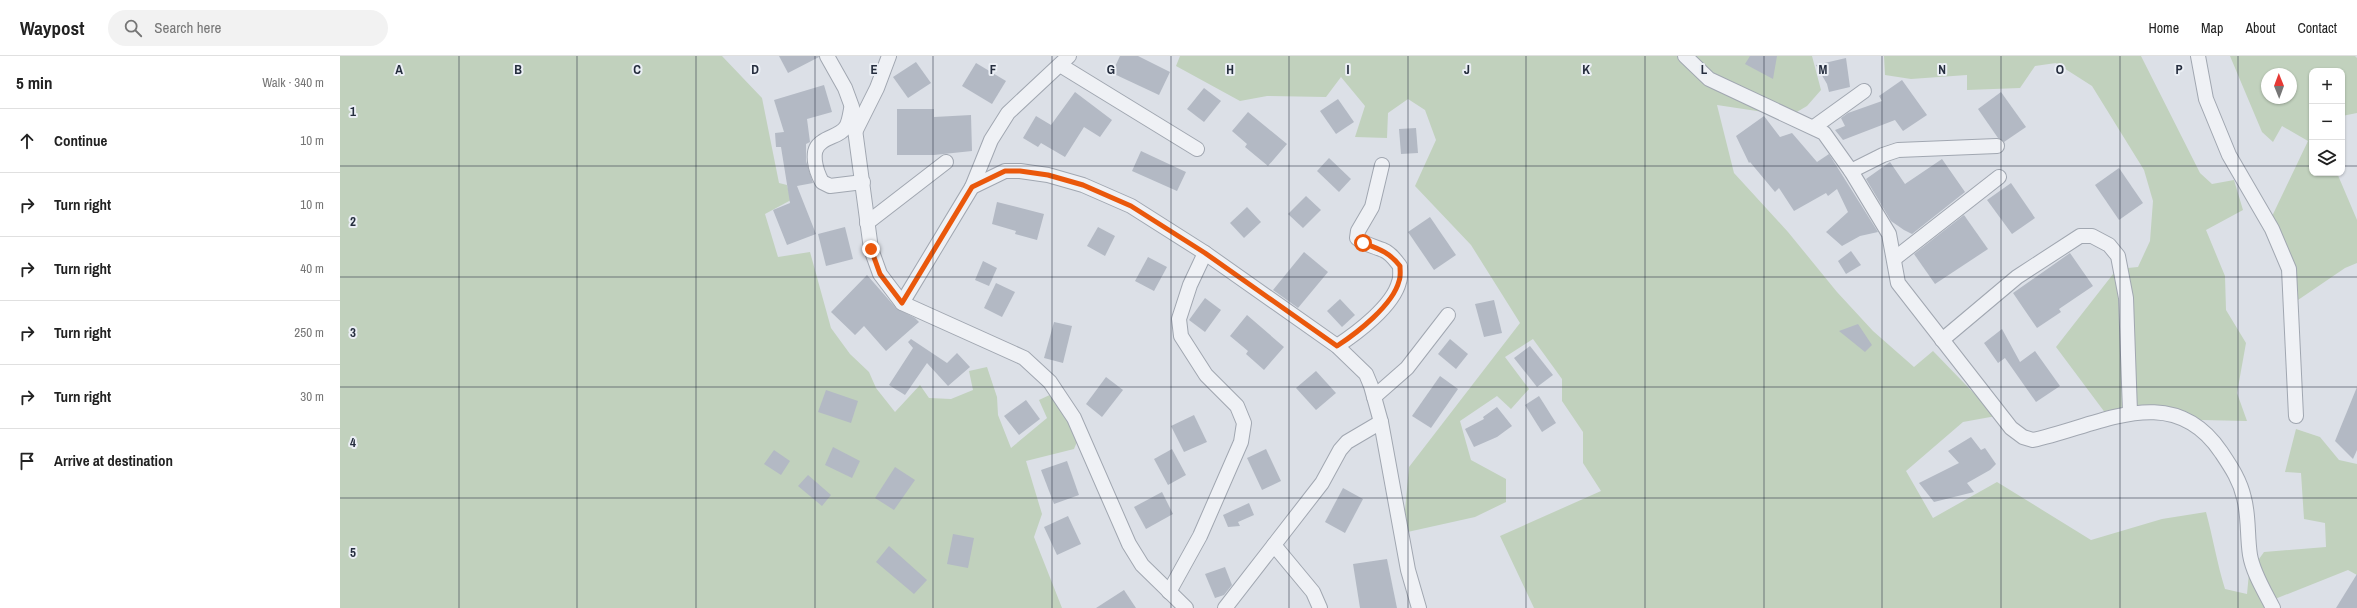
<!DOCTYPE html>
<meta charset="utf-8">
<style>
body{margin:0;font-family:"Archivo Narrow",sans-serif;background:#f2f2f2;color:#222}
.controls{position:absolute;right:12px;top:12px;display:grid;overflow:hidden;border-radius:8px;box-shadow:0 1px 3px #0004}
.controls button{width:36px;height:36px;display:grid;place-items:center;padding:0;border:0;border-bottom:1px solid #e0e0e0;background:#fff;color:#222;font:20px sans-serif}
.compass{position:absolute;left:1921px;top:12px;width:36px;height:36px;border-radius:50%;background:#fff;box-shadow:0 1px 3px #0004;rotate:359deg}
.stop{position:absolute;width:12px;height:12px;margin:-9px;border:3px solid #ea580c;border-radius:50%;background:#fff}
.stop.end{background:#ea580c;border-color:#fff;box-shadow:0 1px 4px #0008}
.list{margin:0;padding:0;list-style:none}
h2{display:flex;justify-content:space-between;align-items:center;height:52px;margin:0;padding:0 16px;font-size:17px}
h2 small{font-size:13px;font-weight:400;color:#767676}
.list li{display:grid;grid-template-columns:26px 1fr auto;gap:12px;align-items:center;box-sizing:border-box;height:64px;padding:0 16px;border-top:1px solid #e0e0e0}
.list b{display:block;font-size:15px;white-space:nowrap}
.list em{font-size:13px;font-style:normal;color:#767676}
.icon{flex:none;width:22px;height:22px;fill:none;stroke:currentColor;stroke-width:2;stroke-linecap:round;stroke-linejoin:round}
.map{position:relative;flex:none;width:2017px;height:552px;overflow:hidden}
header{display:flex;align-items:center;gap:24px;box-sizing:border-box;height:56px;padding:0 20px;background:#fff;border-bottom:1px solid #e0e0e0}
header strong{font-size:19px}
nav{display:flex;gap:22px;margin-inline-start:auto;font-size:14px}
.search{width:280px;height:36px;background:#f2f2f2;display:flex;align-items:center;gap:10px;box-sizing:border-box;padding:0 14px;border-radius:22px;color:#767676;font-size:15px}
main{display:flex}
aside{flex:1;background:#fff}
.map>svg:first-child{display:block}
.green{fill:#c1d1bd;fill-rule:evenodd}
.building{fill:#b3b9c4}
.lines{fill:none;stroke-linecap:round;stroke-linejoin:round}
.minor-casing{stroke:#a1a7b1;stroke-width:16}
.minor{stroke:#eff1f5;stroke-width:14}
.route{stroke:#ea580c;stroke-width:5}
.grid{fill:none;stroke:#252d3e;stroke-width:1;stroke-opacity:0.55}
.grid-label{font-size:13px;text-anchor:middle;font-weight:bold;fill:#252d3e;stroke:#ebeff5;stroke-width:4;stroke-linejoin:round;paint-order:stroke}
</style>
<header>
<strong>Waypost</strong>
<div class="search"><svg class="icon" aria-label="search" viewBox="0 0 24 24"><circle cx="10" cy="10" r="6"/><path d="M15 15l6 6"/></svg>Search here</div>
<nav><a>Home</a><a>Map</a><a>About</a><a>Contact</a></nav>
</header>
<main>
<aside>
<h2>5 min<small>Walk · 340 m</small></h2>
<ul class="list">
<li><svg class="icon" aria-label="ahead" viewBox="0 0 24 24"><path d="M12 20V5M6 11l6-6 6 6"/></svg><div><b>Continue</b></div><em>10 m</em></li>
<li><svg class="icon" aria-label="right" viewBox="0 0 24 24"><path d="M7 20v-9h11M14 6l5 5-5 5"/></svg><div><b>Turn right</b></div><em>10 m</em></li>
<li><svg class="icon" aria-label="right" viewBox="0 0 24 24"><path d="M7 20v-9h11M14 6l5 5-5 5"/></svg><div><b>Turn right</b></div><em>40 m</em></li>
<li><svg class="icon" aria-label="right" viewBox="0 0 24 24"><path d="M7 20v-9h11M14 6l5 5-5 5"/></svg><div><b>Turn right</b></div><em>250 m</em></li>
<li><svg class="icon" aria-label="right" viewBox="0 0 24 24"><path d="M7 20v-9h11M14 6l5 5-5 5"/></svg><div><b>Turn right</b></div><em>30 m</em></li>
<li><svg class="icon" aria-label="arrive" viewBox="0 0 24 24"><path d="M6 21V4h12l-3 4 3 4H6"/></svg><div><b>Arrive at destination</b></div></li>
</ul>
</aside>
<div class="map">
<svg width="2017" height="552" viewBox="0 0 2017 552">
<rect width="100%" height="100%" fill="#dce0e7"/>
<g class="green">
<polygon points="0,0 382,0 422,42 439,127 447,129 451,144 425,158 438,201 470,196 491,272 510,298 529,316 536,332 555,356 580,329 589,342 611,343 633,334 629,315 647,311 657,341 658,359 671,392 707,362 699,344 716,336 725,361 739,381 734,393 686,405 702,458 694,481 722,552 0,552"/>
<path d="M840 0H1472L1481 34 1467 50 1450 60 1377 49 1394 117 1448 176 1497 236 1533 275 1574 311 1593 295 1656 360 1623 366 1566 415 1593 462 1657 426 1751 484 1822 463 1866 456C1873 482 1877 507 1885 533L1907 538 1909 517 1924 496 1986 491 1985 467 1964 463 1961 417 1945 416 1956 373 1980 381 1999 404 2017 408V519L2008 514 1925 547 1928 552H1194L1160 480 1261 435 1243 407V376L1222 345V323L1193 283 1165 301 1189 333 1171 353 1157 340 1120 365 1131 404 1166 423V446L1135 461 1063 477 1069 411 1180 267 1131 189 1075 130 1096 84 1085 54 1068 43 1048 57 1047 82 1015 81 1025 50 1001 21 986 41 927 40 900 45 836 10Z"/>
<polygon points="1544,0 1801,0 1860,117 1872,128 1894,124 1903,154 1866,174 1885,220 1886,254 1906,287 1897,337 1907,365 1769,362 1716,291 1777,213 1798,211 1810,185 1813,145 1804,114 1752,30 1716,7 1695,10 1680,32 1627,34 1627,19 1571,23 1545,19"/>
<path d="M1890 0H2015L2017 2V57L2002 60V15H1972V117H1997L2017 164V207L2005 212 1958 244 1947 237 1937 199 1925 175 1968 85 1942 70 1933 86 1922 76ZM1927 18H1951V42H1927Z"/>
</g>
<g class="building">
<polygon points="439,0 479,0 479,1 448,17"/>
<polygon points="780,0 798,0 830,16 819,39 772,17"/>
<polygon points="1410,0 1437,0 1433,23 1405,8"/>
<polygon points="1506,2 1510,31 1489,36 1487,28 1476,9"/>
<polygon points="576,6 591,27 568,42 553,21"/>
<polygon points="636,7 666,25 652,48 622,30"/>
<polygon points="1562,24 1587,59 1563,75 1555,64 1503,84 1495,74 1505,70 1501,62 1508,57 1542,45 1539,40"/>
<polygon points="484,29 492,56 467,63 470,86 466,88 466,105 473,127 457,130 476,178 447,189 433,154 450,147 441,91 436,91 435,77 444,76 434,44"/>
<polygon points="864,32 881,45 864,66 847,53"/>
<polygon points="735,36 772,64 760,81 744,71 725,101 701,87 698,91 683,82 696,60 711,69"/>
<polygon points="1661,36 1686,71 1664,86 1658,82 1638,53"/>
<polygon points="998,43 1014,66 996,78 980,55"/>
<polygon points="557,53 594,53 594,61 631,59 632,95 594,99 557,99"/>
<polygon points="908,56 947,88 928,110 905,91 907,88 892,75"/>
<polygon points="1424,60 1440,81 1452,77 1477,106 1489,98 1538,176 1520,180 1502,190 1486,176 1508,156 1497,133 1488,140 1486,137 1454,155 1439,132 1435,136 1410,106 1409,107 1396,80"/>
<polygon points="1076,72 1078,97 1061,98 1059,73"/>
<polygon points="801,95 846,116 837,135 792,115"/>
<polygon points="989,102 1011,123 999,136 977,115"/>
<polygon points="1602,103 1625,136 1572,178 1564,174 1551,165 1526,123 1550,106 1565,128"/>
<polygon points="1779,112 1803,147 1779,164 1755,129"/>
<polygon points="1671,127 1695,162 1672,178 1647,144"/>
<polygon points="966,140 981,154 963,172 948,158"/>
<polygon points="657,146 704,158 697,184 675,178 676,175 652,168"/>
<polygon points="907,151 921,166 904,182 890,167"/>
<polygon points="1624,159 1648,193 1595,228 1574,198"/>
<polygon points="1090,161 1116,199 1094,214 1068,176"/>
<polygon points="505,171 513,203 486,210 478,178"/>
<polygon points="758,171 775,180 765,200 747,190"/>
<polygon points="1511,195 1521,209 1506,218 1498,205"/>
<polygon points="964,196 988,216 958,252 933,234"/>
<polygon points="1730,197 1753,230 1719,253 1721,256 1697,272 1673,237"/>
<polygon points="808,201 827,211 814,235 795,225"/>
<polygon points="643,205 657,212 649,230 635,224"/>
<polygon points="527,219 556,252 575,262 579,266 546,295 524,270 515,279 491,256"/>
<polygon points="656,227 675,236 662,261 644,252"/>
<polygon points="865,242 881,254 865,276 849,264"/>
<polygon points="1000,243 1015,259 1002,271 987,255"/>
<polygon points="1154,244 1162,277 1144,281 1135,248"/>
<polygon points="907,259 944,291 924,314 906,298 908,295 890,280"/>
<polygon points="714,266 732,270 723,307 704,302"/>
<polygon points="1518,268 1532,289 1525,296 1499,275"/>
<polygon points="1662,273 1680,306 1695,295 1720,330 1696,346 1665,302 1658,307 1644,287"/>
<polygon points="571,283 607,307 617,297 630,311 608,330 587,307 565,339 549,329 573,292 568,286"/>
<polygon points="1110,283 1128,298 1116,313 1098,298"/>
<polygon points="1190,290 1213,319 1197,331 1174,302"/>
<polygon points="976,315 996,337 976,354 956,332"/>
<polygon points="1100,320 1118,333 1091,372 1072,360"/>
<polygon points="766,321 783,334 762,361 746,348"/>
<polygon points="2017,331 2017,394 2013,403 1995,385"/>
<polygon points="486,334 518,345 511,367 478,356"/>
<polygon points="1199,340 1216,367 1202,376 1185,349"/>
<polygon points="686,344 700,363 679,379 664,360"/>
<polygon points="1157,351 1172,370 1157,381 1134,391 1125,373 1144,363 1143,361"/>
<polygon points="854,359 867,386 844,396 831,370"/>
<polygon points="1631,381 1641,394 1645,392 1656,408 1650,414 1627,427 1634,436 1594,446 1579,427 1619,407 1608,395"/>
<polygon points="493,391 520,405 512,422 485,409"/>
<polygon points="832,393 846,419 828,429 814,403"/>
<polygon points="926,393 941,425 922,434 907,402"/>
<polygon points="434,394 450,405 441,419 424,408"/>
<polygon points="727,405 739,439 714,448 701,414"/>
<polygon points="555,411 575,424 554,454 535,442"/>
<polygon points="468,419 491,439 482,450 458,430"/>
<polygon points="1003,432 1023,443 1005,477 985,466"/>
<polygon points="822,436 833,458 806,473 794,451"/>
<polygon points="909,447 914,459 898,466 900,470 888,471 883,459"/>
<polygon points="728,460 741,488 717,499 704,471"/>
<polygon points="613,478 634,482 628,512 607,508"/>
<polygon points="549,490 587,524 574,538 536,506"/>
<polygon points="1047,503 1057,552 1020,552 1013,508"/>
<polygon points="885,511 892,529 884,539 875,542 865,518"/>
<polygon points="2017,518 2017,552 1996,552"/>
<polygon points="784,534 796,552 756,552"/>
</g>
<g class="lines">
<g class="minor-casing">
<g id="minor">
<polyline points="487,0 505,32 512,51 531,193 540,218 562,247"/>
<path d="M1345 0 1369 23 1484 77 1511 115 1549 178 1558 227 1671 372 1683 381 1693 384C1759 370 1832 323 1881 396 1891 411 1900 424 1904 442 1909 460 1907 480 1910 499 1913 517 1925 536 1933 552"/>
<polyline points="1858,0 1866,43 1889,99 1932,173 1949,213 1956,360"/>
<polyline points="720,9 857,93"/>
<path d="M511 53C510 59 509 66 506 71 500 80 489 80 482 86 469 94 476 115 482 126L490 130 523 126"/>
<polyline points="1474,71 1524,35"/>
<polyline points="516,74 537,32 549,0"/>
<polyline points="1511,115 1543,99 1558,94 1657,90"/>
<polyline points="632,131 651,84 668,57 729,0"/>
<polyline points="527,167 606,106"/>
<polyline points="1554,203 1659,121"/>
<polyline points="1602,284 1677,221 1740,180 1752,180 1769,189 1778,200 1786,242 1790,356"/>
<path d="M997 290C1017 277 1053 250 1059 226 1061 221 1060 215 1060 210 1055 204 1051 197 1043 194 1034 190 1025 189 1017 182L1018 175 1032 151 1042 109"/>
<polyline points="1034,341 1067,312 1108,259"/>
<polyline points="934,489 973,536 980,552"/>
<polyline points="829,536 860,480 901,386 904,367 897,350 866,319 841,280 839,263 850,229 865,197"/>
<polyline points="846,552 802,509 789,488 734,362 710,326 684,302 562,247 632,131 665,115 680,115 708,119 743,129 791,150 865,197 997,290 1026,318 1031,330 1041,366 1068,514 1079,552"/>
<polyline points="885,552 982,427 1000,394 1007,386 1041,366"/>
</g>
</g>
<use href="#minor" class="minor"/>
</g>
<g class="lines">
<path class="route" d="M531 193 540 218 562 247 632 131 665 115H680L708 119 743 129 791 150 865 197 997 290C1017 277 1053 249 1059 225 1061 221 1060 215 1060 210 1049 196 1039 193 1023 187"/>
</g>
<path class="grid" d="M119 0V552M237 0V552M356 0V552M475 0V552M593 0V552M712 0V552M831 0V552M949 0V552M1068 0V552M1186 0V552M1305 0V552M1424 0V552M1542 0V552M1661 0V552M1780 0V552M1898 0V552M0 110H1972M2002 110H2017M0 221H2017M0 331H2017M0 442H2017"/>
<g class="grid-label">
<text x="59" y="18">A</text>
<text x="178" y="18">B</text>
<text x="297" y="18">C</text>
<text x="415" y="18">D</text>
<text x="534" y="18">E</text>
<text x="653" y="18">F</text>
<text x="771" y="18">G</text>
<text x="890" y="18">H</text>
<text x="1008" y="18">I</text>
<text x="1127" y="18">J</text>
<text x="1246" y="18">K</text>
<text x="1364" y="18">L</text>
<text x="1483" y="18">M</text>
<text x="1602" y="18">N</text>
<text x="1720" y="18">O</text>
<text x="1839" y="18">P</text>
<text x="13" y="60">1</text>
<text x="13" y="170">2</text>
<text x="13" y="281">3</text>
<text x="13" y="391">4</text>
<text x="13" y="501">5</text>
</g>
</svg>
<div class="controls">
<button>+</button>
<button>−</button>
<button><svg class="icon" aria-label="layers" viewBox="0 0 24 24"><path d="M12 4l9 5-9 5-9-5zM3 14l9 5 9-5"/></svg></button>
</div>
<svg class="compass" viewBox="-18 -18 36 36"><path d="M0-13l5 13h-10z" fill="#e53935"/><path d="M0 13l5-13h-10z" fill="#767676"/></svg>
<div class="stop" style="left:1023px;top:187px"></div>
<div class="stop end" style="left:531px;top:193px"></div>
</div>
</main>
